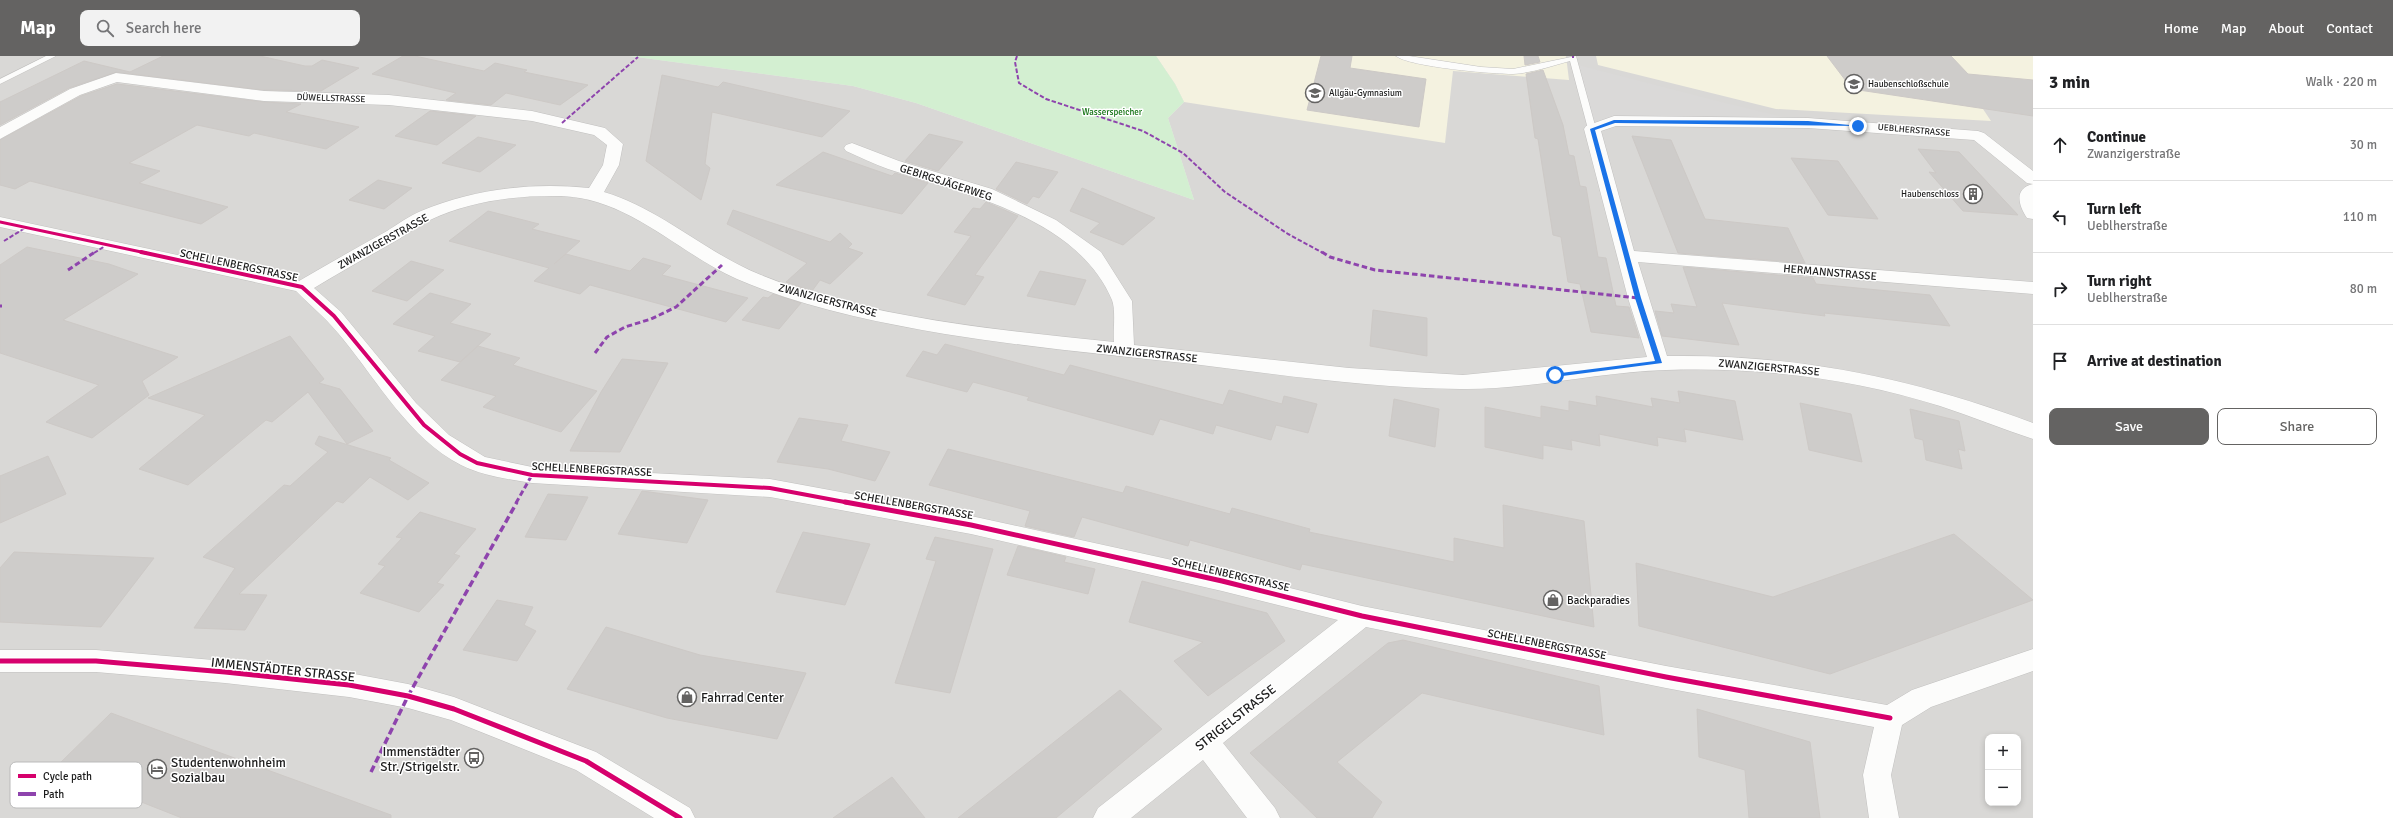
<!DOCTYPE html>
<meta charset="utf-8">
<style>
body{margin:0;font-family:Signika,sans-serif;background:#f2f2f2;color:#202124}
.controls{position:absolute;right:12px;bottom:12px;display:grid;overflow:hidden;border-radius:8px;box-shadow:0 2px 6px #0003}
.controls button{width:36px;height:36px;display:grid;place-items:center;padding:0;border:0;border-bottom:1px solid #e0e0e0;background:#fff;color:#202124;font:20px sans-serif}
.stop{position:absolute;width:12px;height:12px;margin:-9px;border:3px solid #1a73e8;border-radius:50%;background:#fff}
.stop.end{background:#1a73e8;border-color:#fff;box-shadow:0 1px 4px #0008}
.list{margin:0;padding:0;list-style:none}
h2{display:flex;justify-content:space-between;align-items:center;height:52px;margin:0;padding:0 16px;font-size:17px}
h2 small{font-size:13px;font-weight:400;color:#757577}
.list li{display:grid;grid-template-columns:26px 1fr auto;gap:12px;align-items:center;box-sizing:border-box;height:72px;padding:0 16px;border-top:1px solid #e0e0e0}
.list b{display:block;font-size:15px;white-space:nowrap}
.list p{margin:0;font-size:13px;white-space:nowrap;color:#757577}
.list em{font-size:13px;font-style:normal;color:#757577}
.actions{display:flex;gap:8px;padding:12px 16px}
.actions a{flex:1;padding:9px 0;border:1px solid #646362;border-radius:8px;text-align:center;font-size:14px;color:#646362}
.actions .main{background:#646362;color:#fff}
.icon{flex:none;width:22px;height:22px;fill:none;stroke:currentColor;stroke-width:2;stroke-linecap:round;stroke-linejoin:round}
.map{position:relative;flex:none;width:2033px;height:762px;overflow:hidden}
header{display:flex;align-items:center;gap:24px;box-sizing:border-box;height:56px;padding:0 20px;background:#646362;color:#fff}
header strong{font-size:19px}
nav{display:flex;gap:22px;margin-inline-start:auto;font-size:14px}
.search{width:280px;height:36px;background:#f2f2f2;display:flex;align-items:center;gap:10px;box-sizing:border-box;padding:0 14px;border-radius:8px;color:#757577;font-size:15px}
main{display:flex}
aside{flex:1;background:#fff}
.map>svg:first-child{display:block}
.residential{fill:#d9d8d6;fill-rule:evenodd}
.education{fill:#f4f2e0}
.park{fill:#d3efd1}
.parking{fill:#dad9d8}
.building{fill:#ceccca;stroke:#cdc9c6}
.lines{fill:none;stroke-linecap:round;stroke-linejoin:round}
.service-casing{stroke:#c1c0bf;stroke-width:1}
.minor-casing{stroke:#c1c0bf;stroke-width:1}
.tertiary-casing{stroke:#c1c0bf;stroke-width:1}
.service{fill:#fcfcfb;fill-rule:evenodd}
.minor{fill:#fcfcfb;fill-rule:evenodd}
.tertiary{fill:#fcfcfb;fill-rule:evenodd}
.quiet-far2{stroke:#8e44ad;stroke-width:2;stroke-dasharray:4.5 2;stroke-linecap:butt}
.quiet-far1{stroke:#8e44ad;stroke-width:3;stroke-dasharray:5.5 3;stroke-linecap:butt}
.quiet{stroke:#8e44ad;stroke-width:3.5;stroke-dasharray:7 3.5;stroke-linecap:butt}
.cycleway-far2-casing{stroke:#fff;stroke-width:5}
.cycleway-far1-casing{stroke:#fff;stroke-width:6}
.cycleway-casing{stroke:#fff;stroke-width:8}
.cycleway-far2{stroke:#d6006c;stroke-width:3}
.cycleway-far1{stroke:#d6006c;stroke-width:4}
.cycleway{stroke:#d6006c;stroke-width:5}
.route{fill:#1a73e8}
.labels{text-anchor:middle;stroke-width:3;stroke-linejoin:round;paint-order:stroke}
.far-poi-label{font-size:9px;fill:#1c1c1c;stroke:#fff;text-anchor:start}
.far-street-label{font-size:9px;fill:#1c1c1c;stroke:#fff}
.far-park-label{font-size:9px;fill:#127212;stroke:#fff}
.street-label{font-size:11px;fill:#1c1c1c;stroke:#fff}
.poi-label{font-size:11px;fill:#1c1c1c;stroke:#fff;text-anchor:start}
.near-street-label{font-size:13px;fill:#1c1c1c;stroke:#fff}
.near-poi-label{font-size:13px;fill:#1c1c1c;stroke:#fff;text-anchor:start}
.key{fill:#fff;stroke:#bbb;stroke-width:1}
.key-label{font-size:11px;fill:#1c1c1c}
</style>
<header>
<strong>Map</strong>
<div class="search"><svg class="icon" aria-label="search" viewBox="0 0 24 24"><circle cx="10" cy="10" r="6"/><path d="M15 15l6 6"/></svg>Search here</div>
<nav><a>Home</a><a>Map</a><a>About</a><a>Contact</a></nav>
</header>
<main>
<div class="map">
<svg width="2033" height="762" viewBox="0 0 2033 762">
<rect width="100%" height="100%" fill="#eae8e5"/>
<path class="residential" d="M0 0H629L853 30 916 47 1194 144 1168 62 1184 46 1175 28 1156 0H2033V762H0ZM1988 681H2018V747H1988Z"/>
<g class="education">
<polygon points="1156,0 1566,0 1569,24 1453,15 1445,87 1184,46 1175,28"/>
<polygon points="1596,0 2033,0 2033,51 1979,47 1991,65 1776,53 1598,9"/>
</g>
<polygon class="park" points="629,0 1156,0 1175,28 1184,46 1168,62 1194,144 916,47 853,30"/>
<polygon class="parking" points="1574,8 1725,47 1808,67 1590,64"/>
<g class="building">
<polygon points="163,0 260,0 305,10 312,10 322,4 359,12 321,35 264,34 116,16 69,32 0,69 0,46 84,5 130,16"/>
<polygon points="403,0 415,0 484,15 495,7 527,14 524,16 588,29 560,49 506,37 491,49 446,44 456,37 372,18"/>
<polygon points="1321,0 1352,0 1350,12 1426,23 1419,71 1307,54"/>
<polygon points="1524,0 1538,0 1540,6 1525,9"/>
<polygon points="1827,0 1951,0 1968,18 2033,24 2033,60 1852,33"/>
<polygon points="1543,14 1563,69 1569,99 1574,100 1580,130 1586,131 1598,201 1606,202 1616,250 1629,251 1639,282 1591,276 1580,228 1568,226 1561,181 1553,179 1538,83 1535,82 1526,18"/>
<polygon points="662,19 718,31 723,26 850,55 822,81 712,56 705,108 710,112 701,144 646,105"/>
<polygon points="117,28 264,46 301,48 286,56 359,71 326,93 254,77 249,80 197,69 129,107 160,115 139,127 228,151 201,168 30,125 15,133 0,129 0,84 81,40"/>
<polygon points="430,55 476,60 437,89 395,80"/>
<polygon points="929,78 963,86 938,115 905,105"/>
<polygon points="1632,80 1671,84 1705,163 1788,172 1805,207 1678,197"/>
<polygon points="478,81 516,89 480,116 442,107"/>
<polygon points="1918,93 1959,96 2018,159 1963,155 1929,116 1936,117"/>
<polygon points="823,96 892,120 895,117 928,127 902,158 776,129"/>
<polygon points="1791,102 1838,105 1878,163 1828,159"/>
<polygon points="1016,106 1058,116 1039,142 1033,140 1027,148 996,133"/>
<polygon points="378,124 412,132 384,153 349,144"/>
<polygon points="1082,132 1155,162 1123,189 1090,176 1100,167 1070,155"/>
<polygon points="986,146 1018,160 975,219 984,221 965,249 927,239 971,180 954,176 973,152 980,153"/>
<polygon points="733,154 830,186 840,177 852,188 848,192 863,197 830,228 820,224 812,235 803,232 786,226 807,207 727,168"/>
<polygon points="488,155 539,168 532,173 580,185 554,208 566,198 630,215 643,202 671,210 662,219 748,242 726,266 590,229 580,238 534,225 549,212 449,185"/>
<polygon points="27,191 109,208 138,218 63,264 178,301 142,325 149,339 92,382 46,366 99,329 0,297 0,209"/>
<polygon points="411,205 444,214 407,245 372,235"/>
<polygon points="1683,211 1813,222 1816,228 1930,239 1950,270 1824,257 1825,260 1722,247 1739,289 1662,280 1655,255 1674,257 1671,248 1697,251"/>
<polygon points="1040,215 1086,224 1075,249 1027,240"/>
<polygon points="430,237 471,248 450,267 491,278 460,306 418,295 435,280 393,268"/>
<polygon points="773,238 801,247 779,273 742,264 763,241 768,242"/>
<polygon points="1373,254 1427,262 1427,300 1370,290"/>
<polygon points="290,280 324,323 319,327 340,333 373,375 347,388 308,336 272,366 266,364 188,429 139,413 205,359 148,342"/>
<polygon points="945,288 1064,319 1070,309 1223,349 1229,334 1282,348 1284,340 1317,348 1308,377 1276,369 1271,384 1216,369 1213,378 1160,363 1153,379 1027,344 1029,341 973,326 967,336 906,320 923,295 937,299"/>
<polygon points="478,290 520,302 513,309 597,335 561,376 483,351 496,340 441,324"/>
<polygon points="622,303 668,307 620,396 570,395 601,336"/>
<polygon points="1678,335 1735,345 1743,384 1684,373 1686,386 1657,381 1658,390 1599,378 1600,390 1571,384 1572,394 1543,389 1543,403 1485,391 1485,351 1541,362 1541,350 1569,355 1569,345 1597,350 1596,340 1653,351 1651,342 1680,347"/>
<polygon points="1394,343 1439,353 1435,391 1389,380"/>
<polygon points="1800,347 1851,358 1862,406 1809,394"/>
<polygon points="1910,353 1959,365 1965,395 1958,393 1962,413 1926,404 1923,384 1915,382"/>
<polygon points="799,362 848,369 841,385 890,396 875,425 828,413 777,406"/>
<polygon points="319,380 391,402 389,404 429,427 408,444 370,421 343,447 337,445 239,538 267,539 245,574 194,572 235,512 203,501 284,429 290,430 328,396 315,388"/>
<polygon points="948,393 1123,437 1126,430 1230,458 1232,452 1310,473 1309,476 1454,506 1454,482 1504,492 1503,449 1584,465 1594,571 1302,508 1300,514 1190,484 1188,490 1082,461 1074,481 1025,470 1030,455 929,429"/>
<polygon points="48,400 66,438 0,467 0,420"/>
<polygon points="642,435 708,444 687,487 618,478"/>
<polygon points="548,438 588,441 566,484 525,481"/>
<polygon points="420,456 476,473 454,498 460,500 437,527 444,529 419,556 360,537 385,510 378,508 402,482 396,481"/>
<polygon points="803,476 870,488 845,549 776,536"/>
<polygon points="1954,478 2033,544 1830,618 1639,570 1636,507 1773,541"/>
<polygon points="935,481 993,493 950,637 895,627 936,505 926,503"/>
<polygon points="1018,490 1066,501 1064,506 1095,513 1088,538 1007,519"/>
<polygon points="14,496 154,502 101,571 0,566 0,512"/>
<polygon points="1142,525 1267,557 1285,585 1208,640 1174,605 1203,586 1129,566"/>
<polygon points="497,544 533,551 524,569 536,575 517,605 463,594"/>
<polygon points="606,571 700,599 806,617 777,683 667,662 567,633"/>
<polygon points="1403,584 1599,630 1604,679 1422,637 1337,706 1382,746 1372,762 1317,762 1250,697 1388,587"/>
<polygon points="1120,634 1162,673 1056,762 958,762"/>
<polygon points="1697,653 1810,686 1820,762 1749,762 1745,714 1699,701"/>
<polygon points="111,657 391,759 391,762 182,762 55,712"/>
<polygon points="892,721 925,762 833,762"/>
</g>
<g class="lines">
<g class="service-casing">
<g id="service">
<polygon points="46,0 56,0 0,28 0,23"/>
<path d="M1396 0H1409L1481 11 1513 13 1576 0 1596 73 1592 76 1588 73 1570 5C1551 10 1532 17 1513 18 1494 18 1409 11 1396 0Z"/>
</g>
</g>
<g class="minor-casing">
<path id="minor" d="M116 17 264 35 389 39 532 55 605 72 623 88 619 109 604 136C661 153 706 197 761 219 868 262 999 274 1114 286 1113 274 1116 255 1112 244 1077 161 964 138 888 113 874 108 860 101 846 95L844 92 846 89 852 87 899 105 992 133 1056 164 1101 196 1132 245 1134 289 1349 312 1463 319 1647 301 1628 242 1584 73 1586 70 1614 60 1808 62 1978 75 1984 77 2033 115V163L2027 162C2018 149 2014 132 2033 128L2027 127 1974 84 1808 72 1616 70 1601 75 1634 195 2033 226V238L1638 206 1667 300C1796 298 1912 322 2033 367V383C2002 373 1971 360 1940 350 1852 322 1759 311 1666 314 1598 316 1528 334 1461 333 1372 332 1282 319 1193 308 1110 299 1027 291 945 278 875 266 802 251 737 223 678 197 629 142 561 140 517 139 470 145 430 164 419 169 410 176 399 183 371 199 342 215 314 232L341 256 416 347 449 379 485 401 532 411 770 423 971 460 1222 515 1362 550 1666 610 1887 649 1912 634 2033 593V615L1931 651 1902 669 1891 719 1899 762H1869L1863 719 1874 671 1666 632 1366 571 1223 687 1275 752 1280 762H1247L1203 704 1131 762H1093L1098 752 1338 564 1222 535 971 478 770 441 532 427C508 423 483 420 461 409 410 383 378 326 343 283 329 265 312 251 296 235L0 171V161L299 225C328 208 358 191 387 175 398 168 409 160 421 155 474 133 532 126 589 132L603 109 607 89 594 79 532 65 389 49 264 45 117 26 80 39 0 83V71L70 33Z"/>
</g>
<g class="tertiary-casing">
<polygon id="tertiary" points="0,594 96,594 225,605 349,617 408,628 454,641 596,696 690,752 695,762 654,762 576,714 451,664 408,652 349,641 225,627 96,616 0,616"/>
</g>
<use href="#service" class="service"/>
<use href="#minor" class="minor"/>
<use href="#tertiary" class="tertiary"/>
<g class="quiet-far2">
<polyline points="1017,0 1015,6 1019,27 1046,43 1143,75 1183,97 1225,136 1288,178 1323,197"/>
<polyline points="1573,0 1573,2"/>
<polyline points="562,67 638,1"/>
<polyline points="4,185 25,172"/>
<polyline points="94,197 105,190"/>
</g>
<g class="quiet-far1">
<polyline points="1322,196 1330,201 1375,214 1638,242"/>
<polyline points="68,214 95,196"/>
<polyline points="0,250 2,250"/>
<polyline points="595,297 607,281 625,271 651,263 676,251 722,209"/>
<polyline points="516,447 532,419"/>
</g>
<polyline class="quiet" points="371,716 408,640 517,446"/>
<g class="cycleway-far2-casing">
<polyline id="cycleway-far2" points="0,166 146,197"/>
</g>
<g class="cycleway-far1-casing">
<polyline id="cycleway-far1" points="141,196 302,231 334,260 424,369 460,398 477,407 532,419 770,432 850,447"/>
</g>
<g class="cycleway-casing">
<g id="cycleway">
<polyline points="845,446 971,469 1222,525 1362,560 1666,621 1890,662"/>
<polyline points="0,605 96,605 225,616 349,629 408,640 454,653 586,705 680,762"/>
</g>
</g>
<use href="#cycleway-far2" class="cycleway-far2"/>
<use href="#cycleway-far1" class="cycleway-far1"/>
<use href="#cycleway" class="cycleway"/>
</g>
<polygon class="route" points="1614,64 1808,65 1860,70 1615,67 1595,74 1641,242 1662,307 1555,321 1553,318 1655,305 1635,242 1590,73"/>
<defs>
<g id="school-ring" transform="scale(1)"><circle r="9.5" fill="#fff" stroke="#646362" stroke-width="1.5"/><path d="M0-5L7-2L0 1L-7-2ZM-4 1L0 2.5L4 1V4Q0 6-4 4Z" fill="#646362"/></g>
<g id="building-ring" transform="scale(1)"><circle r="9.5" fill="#fff" stroke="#646362" stroke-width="1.5"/><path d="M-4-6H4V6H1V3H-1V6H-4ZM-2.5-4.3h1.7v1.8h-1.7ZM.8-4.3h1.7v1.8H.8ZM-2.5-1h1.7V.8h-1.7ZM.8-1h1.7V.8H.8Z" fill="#646362"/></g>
<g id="shop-ring" transform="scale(1)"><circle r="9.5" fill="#fff" stroke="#646362" stroke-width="1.5"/><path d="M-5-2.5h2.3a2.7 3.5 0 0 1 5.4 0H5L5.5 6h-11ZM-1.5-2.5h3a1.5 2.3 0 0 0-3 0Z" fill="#646362"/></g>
<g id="bus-ring" transform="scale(1)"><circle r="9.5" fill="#fff" stroke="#646362" stroke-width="1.5"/><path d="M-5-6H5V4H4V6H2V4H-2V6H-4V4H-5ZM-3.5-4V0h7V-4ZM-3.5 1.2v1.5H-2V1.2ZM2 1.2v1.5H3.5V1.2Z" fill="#646362"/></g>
<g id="hotel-ring" transform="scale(1)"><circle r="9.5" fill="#fff" stroke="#646362" stroke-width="1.5"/><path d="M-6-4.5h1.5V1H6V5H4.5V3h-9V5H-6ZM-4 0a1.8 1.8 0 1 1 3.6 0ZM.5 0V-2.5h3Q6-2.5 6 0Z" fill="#646362"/></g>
</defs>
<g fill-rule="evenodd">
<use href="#school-ring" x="1854" y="28"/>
<use href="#school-ring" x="1315" y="37"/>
<use href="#building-ring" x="1973" y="138"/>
<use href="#shop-ring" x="1553" y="544"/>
<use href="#shop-ring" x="687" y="641"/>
<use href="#bus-ring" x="474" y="702"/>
<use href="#hotel-ring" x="157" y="713"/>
</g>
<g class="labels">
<g class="far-poi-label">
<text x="1868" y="31">Haubenschloßschule</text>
<text x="1329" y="40">Allgäu-Gymnasium</text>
<text x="1959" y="141" text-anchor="end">Haubenschloss</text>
</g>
<g class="far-street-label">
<text transform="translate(331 42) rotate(2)" y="3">DÜWELLSTRASSE</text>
<text transform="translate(1914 74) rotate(5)" y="3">UEBLHERSTRASSE</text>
</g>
<g class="far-park-label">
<text x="1112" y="59">Wasserspeicher</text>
</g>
<g class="street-label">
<text transform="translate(946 126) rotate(18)" y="4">GEBIRGSJÄGERWEG</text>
<text transform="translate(383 185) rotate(-29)" y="4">ZWANZIGERSTRASSE</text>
<text transform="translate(239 209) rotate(12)" y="4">SCHELLENBERGSTRASSE</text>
<text transform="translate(1830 216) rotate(5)" y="4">HERMANNSTRASSE</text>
<text transform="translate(828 244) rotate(15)" y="4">ZWANZIGERSTRASSE</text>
<text transform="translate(1147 297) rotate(6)" y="4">ZWANZIGERSTRASSE</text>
<text transform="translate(1769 311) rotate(5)" y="4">ZWANZIGERSTRASSE</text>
<text transform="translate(592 413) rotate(3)" y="4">SCHELLENBERGSTRASSE</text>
<text transform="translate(914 449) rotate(10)" y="4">SCHELLENBERGSTRASSE</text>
<text transform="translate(1231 518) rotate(13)" y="4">SCHELLENBERGSTRASSE</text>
<text transform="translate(1547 588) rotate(11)" y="4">SCHELLENBERGSTRASSE</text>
</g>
<g class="poi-label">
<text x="1567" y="548">Backparadies</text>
</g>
<g class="near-street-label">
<text transform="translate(283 613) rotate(6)" y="5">IMMENSTÄDTER STRASSE</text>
<text transform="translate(1235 661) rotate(-38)" y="5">STRIGELSTRASSE</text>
</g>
<g class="near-poi-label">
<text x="701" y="646">Fahrrad Center</text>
<text x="460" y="700" text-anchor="end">Immenstädter<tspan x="460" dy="15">Str./Strigelstr.</tspan></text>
<text x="171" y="711">Studentenwohnheim<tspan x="171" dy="15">Sozialbau</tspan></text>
</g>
</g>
<rect x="10" y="706" width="132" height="46" rx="6" class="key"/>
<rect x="18" y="718" width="18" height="4" fill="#d6006c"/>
<rect x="18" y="736" width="18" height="4" fill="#8e44ad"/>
<g class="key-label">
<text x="43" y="724">Cycle path</text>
<text x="43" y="742">Path</text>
</g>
</svg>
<div class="controls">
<button>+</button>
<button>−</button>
</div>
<div class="stop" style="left:1555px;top:319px"></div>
<div class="stop end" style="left:1858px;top:70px"></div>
</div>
<aside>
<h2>3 min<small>Walk · 220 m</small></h2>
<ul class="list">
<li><svg class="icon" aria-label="ahead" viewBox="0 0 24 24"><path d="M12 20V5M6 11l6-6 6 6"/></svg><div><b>Continue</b><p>Zwanzigerstraße</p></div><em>30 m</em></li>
<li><svg class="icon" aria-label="left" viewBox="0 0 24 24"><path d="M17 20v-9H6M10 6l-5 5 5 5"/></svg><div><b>Turn left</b><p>Ueblherstraße</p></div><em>110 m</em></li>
<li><svg class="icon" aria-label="right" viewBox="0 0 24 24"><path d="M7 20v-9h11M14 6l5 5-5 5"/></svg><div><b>Turn right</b><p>Ueblherstraße</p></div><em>80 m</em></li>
<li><svg class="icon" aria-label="arrive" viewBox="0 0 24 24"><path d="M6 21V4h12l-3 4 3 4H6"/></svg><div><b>Arrive at destination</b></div></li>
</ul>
<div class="actions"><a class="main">Save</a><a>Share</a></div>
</aside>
</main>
